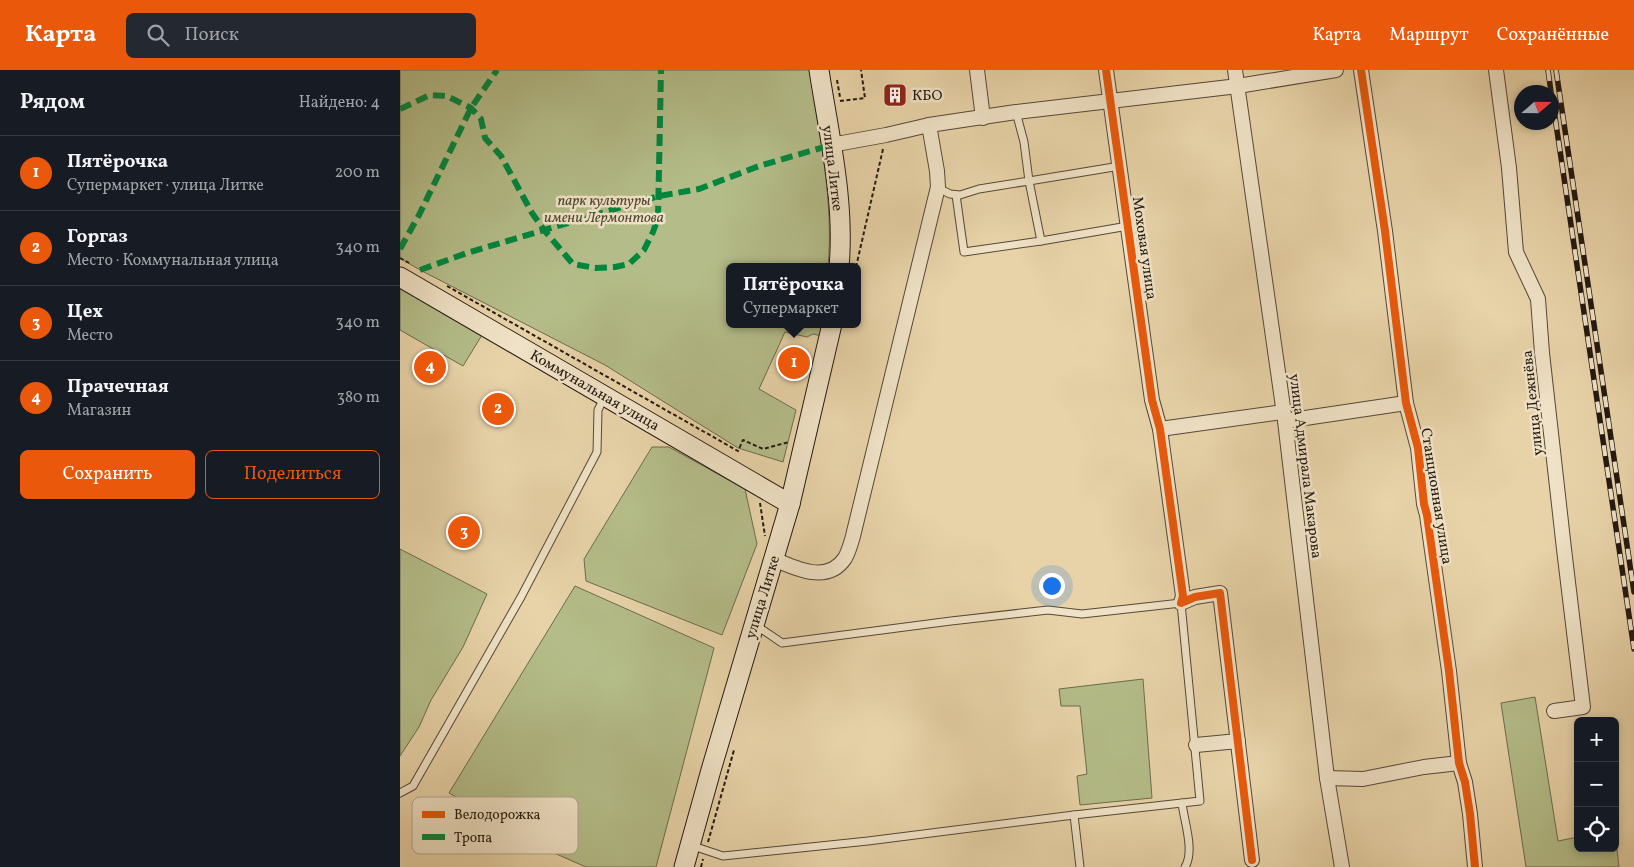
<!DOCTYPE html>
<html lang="ru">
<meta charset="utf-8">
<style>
body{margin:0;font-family:Vollkorn,serif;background:#242831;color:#f1f3f6}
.controls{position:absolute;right:15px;bottom:15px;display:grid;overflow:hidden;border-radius:8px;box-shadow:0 2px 8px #0003}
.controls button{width:45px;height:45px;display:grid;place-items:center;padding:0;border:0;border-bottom:1px solid #363941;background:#171b24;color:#f1f3f6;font:25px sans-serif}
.compass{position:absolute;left:1114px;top:15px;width:45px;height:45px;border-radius:50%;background:#171b24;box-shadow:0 2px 8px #0003;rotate:70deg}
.you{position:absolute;left:651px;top:515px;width:18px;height:18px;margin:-12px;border:4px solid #fff;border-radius:50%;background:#1a73e8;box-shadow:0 0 0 8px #1a73e833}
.badge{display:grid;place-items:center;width:32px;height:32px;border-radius:50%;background:#ea580c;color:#fff;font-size:16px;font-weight:700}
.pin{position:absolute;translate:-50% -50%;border:2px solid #fff;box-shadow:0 1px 5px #0006}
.popup{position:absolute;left:326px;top:193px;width:135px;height:65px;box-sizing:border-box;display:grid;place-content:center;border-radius:8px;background:#171b24;filter:drop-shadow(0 1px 4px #0005);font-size:16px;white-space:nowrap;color:#9ea1a6}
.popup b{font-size:19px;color:#f1f3f6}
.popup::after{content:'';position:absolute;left:50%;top:100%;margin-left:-10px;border:10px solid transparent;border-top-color:#171b24}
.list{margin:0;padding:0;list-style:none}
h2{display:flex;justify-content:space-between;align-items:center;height:65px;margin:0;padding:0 20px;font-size:21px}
h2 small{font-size:16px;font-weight:400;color:#9ea1a6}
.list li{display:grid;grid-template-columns:32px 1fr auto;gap:15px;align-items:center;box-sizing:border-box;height:75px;padding:0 20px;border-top:1px solid #363941}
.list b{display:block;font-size:19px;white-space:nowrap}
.list p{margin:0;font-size:16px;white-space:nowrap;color:#9ea1a6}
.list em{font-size:16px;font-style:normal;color:#9ea1a6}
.actions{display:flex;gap:10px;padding:15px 20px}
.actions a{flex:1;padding:11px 0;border:1px solid #ea580c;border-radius:8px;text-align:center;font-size:18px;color:#ea580c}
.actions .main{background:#ea580c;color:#fff}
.icon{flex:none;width:28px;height:28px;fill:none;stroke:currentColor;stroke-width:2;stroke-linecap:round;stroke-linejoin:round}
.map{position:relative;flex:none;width:1234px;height:797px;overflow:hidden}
header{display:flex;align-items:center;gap:30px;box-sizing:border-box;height:70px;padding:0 25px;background:#ea580c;color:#fff}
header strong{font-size:24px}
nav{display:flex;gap:28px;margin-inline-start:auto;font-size:18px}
.search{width:350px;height:45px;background:#242831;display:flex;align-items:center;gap:12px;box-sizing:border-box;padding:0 18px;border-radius:8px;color:#9ea1a6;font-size:19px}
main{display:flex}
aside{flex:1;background:#171b24}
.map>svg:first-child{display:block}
.green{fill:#b4bd89;stroke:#6c6b4e}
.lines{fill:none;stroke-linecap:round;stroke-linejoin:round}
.lane-casing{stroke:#544838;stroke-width:9}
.street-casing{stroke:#544838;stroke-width:16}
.secondary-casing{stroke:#231912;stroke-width:21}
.path{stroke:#231912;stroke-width:2;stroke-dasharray:4 2.5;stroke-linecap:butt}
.lane{stroke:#f0e2c6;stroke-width:7}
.street{stroke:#f0e2c6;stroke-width:14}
.secondary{stroke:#f0e2c6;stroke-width:19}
.rail-casing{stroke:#231912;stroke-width:5.5}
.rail{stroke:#f0e2c6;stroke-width:4;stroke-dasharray:11;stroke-linecap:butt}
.quiet{stroke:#00873e;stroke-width:6;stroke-dasharray:12 6;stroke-linecap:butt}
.cycleway-casing{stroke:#f0e2c6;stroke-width:11}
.cycleway{stroke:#e8590c;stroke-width:8}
.labels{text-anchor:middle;stroke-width:5;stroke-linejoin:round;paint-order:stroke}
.poi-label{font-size:15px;fill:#231912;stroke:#f0e2c6;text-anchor:start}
.street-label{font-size:15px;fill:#231912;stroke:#f0e2c6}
.park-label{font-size:15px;font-style:italic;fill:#4e4a36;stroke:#f0e2c6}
.key{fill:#f0e2c6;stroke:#b2a690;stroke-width:1}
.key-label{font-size:14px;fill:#231912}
</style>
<header>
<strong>Карта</strong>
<div class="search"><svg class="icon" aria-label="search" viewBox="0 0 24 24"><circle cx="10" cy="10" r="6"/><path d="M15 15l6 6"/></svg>Поиск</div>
<nav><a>Карта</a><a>Маршрут</a><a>Сохранённые</a></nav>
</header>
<main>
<aside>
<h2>Рядом<small>Найдено: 4</small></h2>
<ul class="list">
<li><span class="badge">1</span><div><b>Пятёрочка</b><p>Супермаркет · улица Литке</p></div><em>200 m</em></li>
<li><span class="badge">2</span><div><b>Горгаз</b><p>Место · Коммунальная улица</p></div><em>340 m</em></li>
<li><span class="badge">3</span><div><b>Цех</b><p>Место</p></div><em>340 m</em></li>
<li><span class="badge">4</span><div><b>Прачечная</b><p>Магазин</p></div><em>380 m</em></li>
</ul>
<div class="actions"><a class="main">Сохранить</a><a>Поделиться</a></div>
</aside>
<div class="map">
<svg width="1234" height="797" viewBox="0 0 1234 797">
<rect width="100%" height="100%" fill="#e8d3a8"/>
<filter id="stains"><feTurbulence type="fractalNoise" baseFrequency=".004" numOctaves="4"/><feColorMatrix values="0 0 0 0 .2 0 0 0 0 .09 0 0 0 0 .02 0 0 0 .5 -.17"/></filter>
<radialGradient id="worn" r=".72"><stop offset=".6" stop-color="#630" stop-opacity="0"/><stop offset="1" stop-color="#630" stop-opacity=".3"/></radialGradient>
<g class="green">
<path d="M0 0H410C419 65 434 131 428 197H330V254H423L422 266 413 264 407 267 385 262 359 319 396 340 383 392 338 378 205 295 20 200 0 188Z"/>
<polygon points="0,217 82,265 63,296 0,260"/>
<polygon points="252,377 269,377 345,419 357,474 322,565 186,511 184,489"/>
<polygon points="0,479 87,524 63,577 31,630 19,657 0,686"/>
<polygon points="175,516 314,578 256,797 186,797 154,783 49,723"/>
<polygon points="743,609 752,728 680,735 677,706 687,704 680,636 661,636 659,619"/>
<polygon points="1135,627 1158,771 1178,767 1178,778 1215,778 1215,761 1219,797 1126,797 1101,633"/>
</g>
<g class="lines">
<g class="lane-casing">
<g id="lane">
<polyline points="538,118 550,124 560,125 579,119 629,111 624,72 616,42"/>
<polyline points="556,125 564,182 641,171 629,111 720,96"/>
<polyline points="641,171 728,156"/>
<polyline points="0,723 13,716 121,527 197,382 198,340 204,328"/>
<path d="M782 733C784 751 795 781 785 797"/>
<polyline points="674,745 680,797"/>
<polyline points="290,775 323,786 468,771 674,745 800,731 781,533 682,544 648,540 551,551 382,573 360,558 357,554"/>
</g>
</g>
<g class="street-casing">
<g id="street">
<polyline points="577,0 583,48"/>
<polyline points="706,0 752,330 760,359 783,526 781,533 795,527 820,523 852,790"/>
<polyline points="835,0 885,351 927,708 942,797"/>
<polyline points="961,0 985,161 1006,333 1018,378 1024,434 1027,445 1049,601 1059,693 1065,712 1070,744 1075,797"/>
<polyline points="1096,0 1109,98 1116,182 1138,229 1142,283 1164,479 1183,637 1154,641"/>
<polyline points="431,75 486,65 529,55 616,42 838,16 936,0"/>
<polyline points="885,351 1006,333"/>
<polyline points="760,359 883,342"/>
<path d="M374 489C396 499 428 514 445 488 449 481 451 473 453 466L538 117 537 101 529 55"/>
<polyline points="796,675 838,671"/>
<polyline points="927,708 963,709 1024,697 1059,693"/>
</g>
</g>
<g class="secondary-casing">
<g id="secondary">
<path d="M419 0C429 65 445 131 439 197"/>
<polyline points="0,207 390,434"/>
<polyline points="284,797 311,700 390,434 432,254"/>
</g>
</g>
<g class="path">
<polyline points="437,10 440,27"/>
<polyline points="440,31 465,28 461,0"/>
<polyline points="0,188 9,193"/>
<polyline points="456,197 483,79"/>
<polyline points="47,216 338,381 343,370 363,379 389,372"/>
<polyline points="360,433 365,466"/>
<polyline points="308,772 334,680"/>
<polyline points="301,797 303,789"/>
</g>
<use href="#lane" class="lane"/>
<use href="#street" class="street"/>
<use href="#secondary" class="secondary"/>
<g class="rail-casing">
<g id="rail">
<polyline points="1148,0 1151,22"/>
<polyline points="1156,0 1234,522"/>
<polyline points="1152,27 1234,579"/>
</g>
</g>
<use href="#rail" class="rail"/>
<g class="quiet">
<polyline points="0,39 30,25 47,26 71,38 81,49 85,68 101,86 132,143 144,160 173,194 195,198 215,197 229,194 244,180 253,162 258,148 261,0"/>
<polyline points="0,179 19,145 71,38 97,0"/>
<polyline points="20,200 67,183 259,126 299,119 359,96 431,75"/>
</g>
<g class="cycleway-casing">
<g id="cycleway">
<polyline points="706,0 752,330 760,359 783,526 781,533 795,527 820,523 852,790"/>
<polyline points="961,0 985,161 1006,333 1018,378 1024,434 1027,445 1049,601 1059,693 1065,712 1070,744 1075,797"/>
</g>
</g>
<use href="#cycleway" class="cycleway"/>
</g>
<defs>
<g id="building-square" transform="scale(1.25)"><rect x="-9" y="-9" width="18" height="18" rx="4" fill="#8f2418" stroke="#f0e2c6"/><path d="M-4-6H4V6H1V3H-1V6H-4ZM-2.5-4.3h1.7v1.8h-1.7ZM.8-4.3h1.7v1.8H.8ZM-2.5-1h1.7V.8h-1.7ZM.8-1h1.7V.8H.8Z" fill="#fff"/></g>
</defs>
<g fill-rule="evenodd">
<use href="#building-square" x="495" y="25"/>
</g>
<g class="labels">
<g class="poi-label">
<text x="512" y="30">КБО</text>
</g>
<g class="street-label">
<text transform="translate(433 98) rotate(83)" y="5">улица Литке</text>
<text transform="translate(745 178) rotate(82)" y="5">Моховая улица</text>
<text transform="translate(195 320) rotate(30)" y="5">Коммунальная улица</text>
<text transform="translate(1132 333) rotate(-96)" y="5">улица Дежнёва</text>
<text transform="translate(906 396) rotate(83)" y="5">улица Адмирала Макарова</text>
<text transform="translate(1037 426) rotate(81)" y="5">Станционная улица</text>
<text transform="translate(362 527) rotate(-73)" y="5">улица Литке</text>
</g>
<g class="park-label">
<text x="204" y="135">парк культуры<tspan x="204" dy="17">имени Лермонтова</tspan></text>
</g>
</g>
<rect x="12" y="727" width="166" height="57" rx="8" class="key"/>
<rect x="22" y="741" width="23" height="7" fill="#e8590c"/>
<rect x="22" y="764" width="23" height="6" fill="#00873e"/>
<g class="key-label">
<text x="54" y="749">Велодорожка</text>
<text x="54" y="772">Тропа</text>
</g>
<rect width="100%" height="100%" filter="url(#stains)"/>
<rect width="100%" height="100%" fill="url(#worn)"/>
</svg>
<div class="controls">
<button>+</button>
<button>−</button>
<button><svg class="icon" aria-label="locate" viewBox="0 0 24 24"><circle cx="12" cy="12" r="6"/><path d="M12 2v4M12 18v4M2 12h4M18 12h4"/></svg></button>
</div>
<svg class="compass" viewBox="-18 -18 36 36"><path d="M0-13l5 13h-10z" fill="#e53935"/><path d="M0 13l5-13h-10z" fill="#9ea1a6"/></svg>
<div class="you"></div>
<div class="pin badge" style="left:394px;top:293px">1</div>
<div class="popup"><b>Пятёрочка</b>Супермаркет</div>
<div class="pin badge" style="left:98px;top:339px">2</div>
<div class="pin badge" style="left:64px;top:462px">3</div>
<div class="pin badge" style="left:30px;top:297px">4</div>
</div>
</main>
